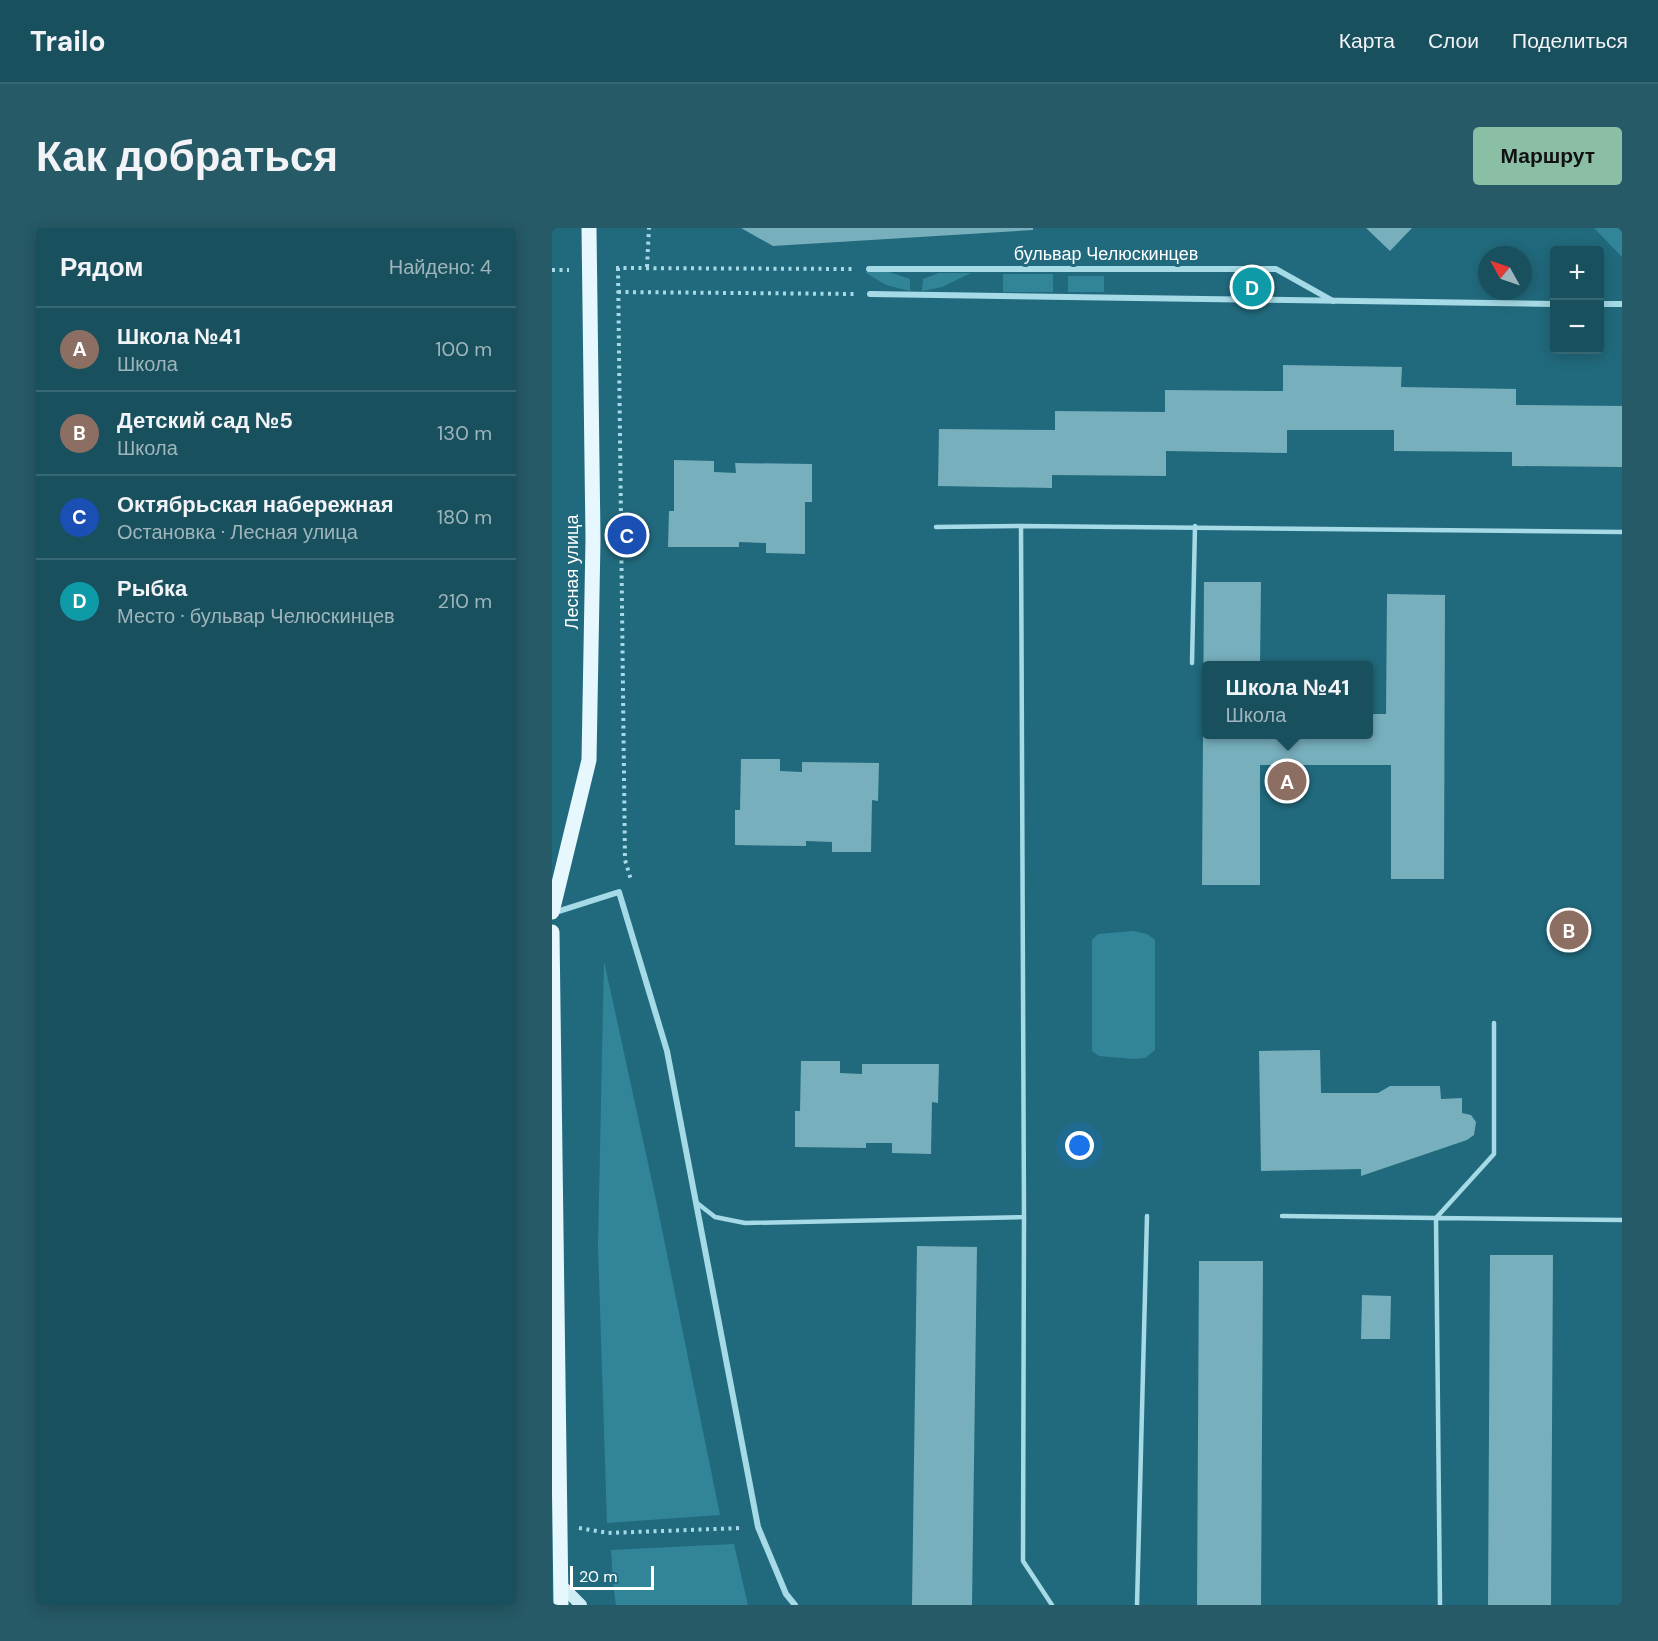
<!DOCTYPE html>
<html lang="ru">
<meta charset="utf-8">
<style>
body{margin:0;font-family:"DM Sans",sans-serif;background:#265a67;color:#f1f3f6}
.controls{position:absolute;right:18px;top:18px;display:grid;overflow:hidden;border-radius:6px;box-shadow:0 3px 15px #0003}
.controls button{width:54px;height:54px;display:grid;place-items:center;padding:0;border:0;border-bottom:2px solid #376773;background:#19505e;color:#f1f3f6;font:30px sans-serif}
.compass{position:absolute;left:926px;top:18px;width:54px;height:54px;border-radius:50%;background:#19505e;box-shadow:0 3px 15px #0003;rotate:310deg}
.scale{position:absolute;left:18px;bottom:15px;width:84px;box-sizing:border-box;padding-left:6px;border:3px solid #fff;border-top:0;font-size:16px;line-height:21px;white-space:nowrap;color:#fff;-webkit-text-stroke:4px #216a7d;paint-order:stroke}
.you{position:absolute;left:528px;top:918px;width:21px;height:21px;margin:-15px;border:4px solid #fff;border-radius:50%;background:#1a73e8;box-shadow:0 0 0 9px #1a73e833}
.badge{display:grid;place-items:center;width:39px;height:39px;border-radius:50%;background:#8abfa5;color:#fff;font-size:20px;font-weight:700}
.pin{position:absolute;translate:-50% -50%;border:3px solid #fff;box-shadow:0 2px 6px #0006}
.popup{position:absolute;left:650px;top:433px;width:171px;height:78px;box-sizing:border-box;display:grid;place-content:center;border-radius:6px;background:#19505e;filter:drop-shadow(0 2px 4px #0005);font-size:20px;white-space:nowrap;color:#9fb5bc}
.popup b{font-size:22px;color:#f1f3f6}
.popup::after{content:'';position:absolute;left:50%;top:100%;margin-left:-12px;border:12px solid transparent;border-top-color:#19505e}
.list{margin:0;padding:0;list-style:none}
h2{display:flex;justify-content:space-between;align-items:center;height:78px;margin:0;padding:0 24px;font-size:26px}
h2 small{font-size:20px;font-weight:400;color:#9fb5bc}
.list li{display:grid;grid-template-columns:39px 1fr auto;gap:18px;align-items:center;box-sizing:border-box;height:84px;padding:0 24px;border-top:2px solid #376773}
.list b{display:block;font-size:22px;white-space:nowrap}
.list p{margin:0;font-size:20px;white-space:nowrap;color:#9fb5bc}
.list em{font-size:20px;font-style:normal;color:#9fb5bc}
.map{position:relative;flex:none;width:1070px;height:1377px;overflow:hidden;border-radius:6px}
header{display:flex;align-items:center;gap:36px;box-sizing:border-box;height:84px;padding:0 30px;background:#19505e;border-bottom:2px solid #376773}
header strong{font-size:28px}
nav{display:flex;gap:33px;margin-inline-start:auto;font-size:21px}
.intro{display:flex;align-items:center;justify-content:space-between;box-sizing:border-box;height:144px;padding:0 36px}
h1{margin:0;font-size:42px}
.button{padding:15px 27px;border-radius:6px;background:#8abfa5;color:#111;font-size:21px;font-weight:700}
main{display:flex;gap:36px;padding:0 36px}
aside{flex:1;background:#19505e;border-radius:6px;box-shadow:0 3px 15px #0003}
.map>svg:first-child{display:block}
.green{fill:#328599}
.building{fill:#77afbc}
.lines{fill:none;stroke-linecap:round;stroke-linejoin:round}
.path{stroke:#a5dae6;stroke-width:4;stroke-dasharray:3 4.5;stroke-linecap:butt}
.lane{stroke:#a5dae6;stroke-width:4.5}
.street{stroke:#a5dae6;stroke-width:6}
.secondary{stroke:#cfedf5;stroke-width:12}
.primary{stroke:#e6f7fd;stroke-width:15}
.labels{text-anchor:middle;stroke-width:6;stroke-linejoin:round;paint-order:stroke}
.street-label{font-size:18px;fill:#fff;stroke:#216a7d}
</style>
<header>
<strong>Trailo</strong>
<nav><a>Карта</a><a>Слои</a><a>Поделиться</a></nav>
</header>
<div class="intro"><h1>Как добраться</h1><a class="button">Маршрут</a></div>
<main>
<aside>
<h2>Рядом<small>Найдено: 4</small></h2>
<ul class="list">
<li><span class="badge" style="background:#8d6e63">A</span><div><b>Школа №41</b><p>Школа</p></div><em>100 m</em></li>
<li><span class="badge" style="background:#8d6e63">B</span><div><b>Детский сад №5</b><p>Школа</p></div><em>130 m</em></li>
<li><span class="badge" style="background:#1a4fb4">C</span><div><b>Октябрьская набережная</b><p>Остановка · Лесная улица</p></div><em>180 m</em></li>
<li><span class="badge" style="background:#0f9aa8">D</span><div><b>Рыбка</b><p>Место · бульвар Челюскинцев</p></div><em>210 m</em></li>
</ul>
</aside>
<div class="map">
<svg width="1070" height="1377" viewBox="0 0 1070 1377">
<rect width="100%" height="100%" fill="#216a7d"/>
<g class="green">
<polygon points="1042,0 1070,0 1070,29"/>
<polygon points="313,44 337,44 358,51 358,63 334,57"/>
<polygon points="387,45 419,45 390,59 370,63 371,51"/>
<rect x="451" y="46" width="50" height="18"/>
<rect x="516" y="48" width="36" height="16"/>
<polygon points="581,703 595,706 603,712 603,822 593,830 582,831 547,828 540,823 540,712 546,706"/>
<polygon points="52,733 104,972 168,1287 55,1295 46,1017"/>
<polygon points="182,1316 196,1377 64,1377 61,1355 59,1322"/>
</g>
<g class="building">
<polygon points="189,0 481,0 481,2 221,18"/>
<polygon points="814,0 860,0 838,23"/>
<polygon points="731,137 850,139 849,159 964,161 964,177 1070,178 1070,239 960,238 960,224 842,223 842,202 735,202 735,225 614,223 614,248 500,247 500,260 386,258 387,201 503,202 503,183 613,184 613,162 731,163"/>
<polygon points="122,232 162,233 162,244 184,245 183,235 260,236 260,274 253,274 253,326 214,325 214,315 187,314 187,319 116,319 117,283 122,283"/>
<polygon points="70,296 81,296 80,318 70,317"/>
<polygon points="652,354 709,354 708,438 654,438 654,506 816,506 816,486 834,486 835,366 893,367 892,651 839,651 839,537 708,537 708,657 650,657"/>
<polygon points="189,531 228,531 228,543 250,544 250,534 327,535 326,573 320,572 319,624 280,624 280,614 254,613 254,618 183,617 183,582 188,582"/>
<polygon points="768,822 769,865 826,865 838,858 888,858 889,871 910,870 910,885 919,887 924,894 922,907 915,912 809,948 809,941 709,943 707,823"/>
<polygon points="249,833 288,833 288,845 310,846 310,836 387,836 386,875 380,874 379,926 340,925 340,915 314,915 314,920 243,919 243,883 248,883"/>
<polygon points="365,1018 425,1019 420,1377 360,1377"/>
<polygon points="938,1027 1001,1027 999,1377 936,1377"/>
<polygon points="647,1033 711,1033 709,1377 645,1377"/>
<polygon points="810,1067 839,1068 838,1111 809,1111"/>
</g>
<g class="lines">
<g class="path">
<polyline points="95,39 97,0"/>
<polyline points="64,40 302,41"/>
<polyline points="66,40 73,632 79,652"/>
<polyline points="0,42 17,42"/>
<polyline points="66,64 302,66"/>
<polyline points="27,1300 56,1305 190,1300"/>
</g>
<g class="lane">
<polyline points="384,299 469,298"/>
<polyline points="640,435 643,298"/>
<polyline points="145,975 163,989 193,995 472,989 469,298 1070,304"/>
<polyline points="730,988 884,990 942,926 942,795"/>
<polyline points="472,989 471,1333 500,1377"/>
<polyline points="585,1377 595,988"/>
<polyline points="888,1377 884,990 1070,992"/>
</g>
<g class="street">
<polyline points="317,41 724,41 781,73"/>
<polyline points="318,66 1002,76"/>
<polyline points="1048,76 1070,76"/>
<polyline points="1,685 67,664 115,823 206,1299 234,1366 243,1377"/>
</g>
<polyline class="secondary" points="9,1357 29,1377"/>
<g class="primary">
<polyline points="0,684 37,532 41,311 37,0"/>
<polyline points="0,704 9,1377"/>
</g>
</g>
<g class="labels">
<g class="street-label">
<text x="554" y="32">бульвар Челюскинцев</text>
<text transform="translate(20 344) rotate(-90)" y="6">Лесная улица</text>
</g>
</g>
</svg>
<div class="controls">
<button>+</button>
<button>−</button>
</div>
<svg class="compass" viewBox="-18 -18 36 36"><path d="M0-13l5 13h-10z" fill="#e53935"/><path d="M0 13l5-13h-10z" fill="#9fb5bc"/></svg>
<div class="scale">20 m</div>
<div class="you"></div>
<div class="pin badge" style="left:735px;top:553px;background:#8d6e63">A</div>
<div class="popup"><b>Школа №41</b>Школа</div>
<div class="pin badge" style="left:1017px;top:702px;background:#8d6e63">B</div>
<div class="pin badge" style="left:75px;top:307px;background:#1a4fb4">C</div>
<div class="pin badge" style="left:700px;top:59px;background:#0f9aa8">D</div>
</div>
</main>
